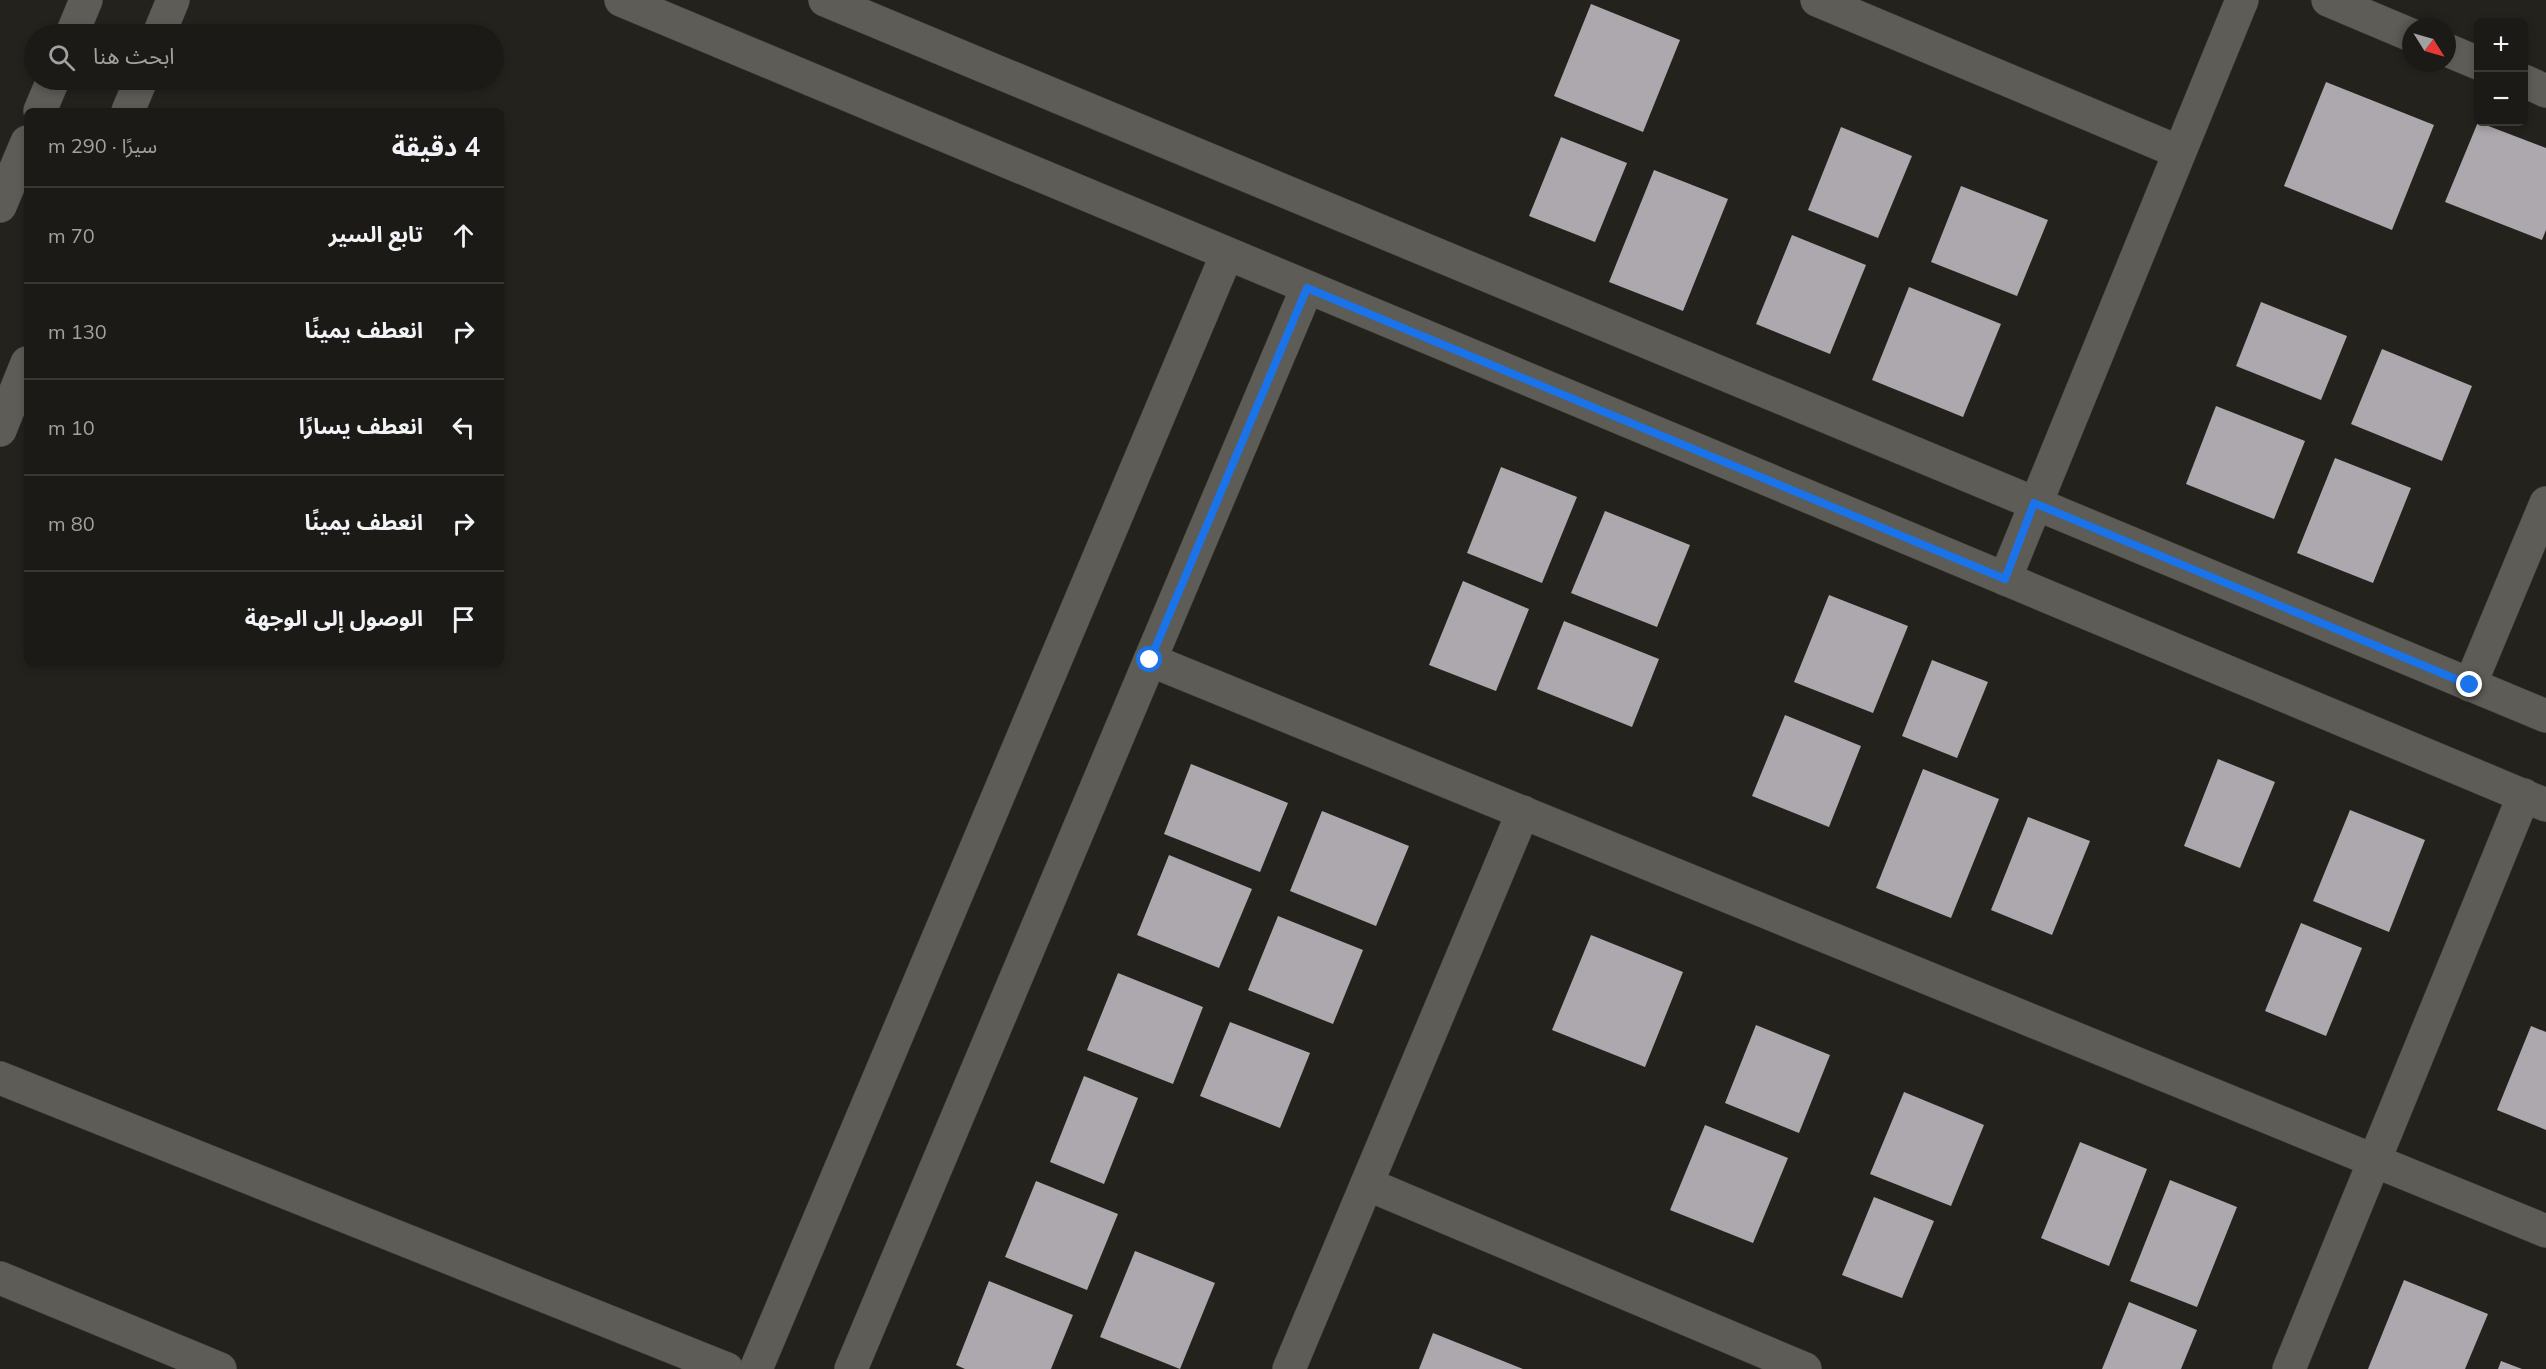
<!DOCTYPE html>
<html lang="ar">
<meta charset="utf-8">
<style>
body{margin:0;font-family:Mulish,"Noto Sans Arabic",sans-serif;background:#24231f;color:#f1f3f6;direction:rtl}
.controls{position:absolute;right:18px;top:18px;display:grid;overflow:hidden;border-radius:9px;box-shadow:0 3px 9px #0003}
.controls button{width:54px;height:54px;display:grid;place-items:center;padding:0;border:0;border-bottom:2px solid #393835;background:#1b1a16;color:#f1f3f6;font:30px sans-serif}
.compass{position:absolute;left:2402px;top:18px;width:54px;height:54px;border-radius:50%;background:#1b1a16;box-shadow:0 3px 9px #0003;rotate:127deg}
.stop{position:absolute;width:18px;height:18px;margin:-14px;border:4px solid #1a73e8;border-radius:50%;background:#fff}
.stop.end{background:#1a73e8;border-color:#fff;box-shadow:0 2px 6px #0008}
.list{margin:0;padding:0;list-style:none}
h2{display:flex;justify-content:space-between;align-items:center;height:78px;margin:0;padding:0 24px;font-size:26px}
h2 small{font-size:20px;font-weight:400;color:#a0a1a1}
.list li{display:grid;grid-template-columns:39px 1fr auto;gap:18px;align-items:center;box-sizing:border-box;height:96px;padding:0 24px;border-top:2px solid #393835}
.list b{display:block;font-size:22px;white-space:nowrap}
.list em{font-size:20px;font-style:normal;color:#a0a1a1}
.icon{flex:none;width:33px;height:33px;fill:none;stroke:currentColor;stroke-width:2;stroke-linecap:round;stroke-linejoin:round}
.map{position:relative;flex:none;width:2546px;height:1369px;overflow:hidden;direction:ltr}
.search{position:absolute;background:#1b1a16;box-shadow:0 3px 9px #0003;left:24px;top:24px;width:480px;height:66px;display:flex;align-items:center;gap:15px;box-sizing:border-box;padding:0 21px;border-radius:33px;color:#a0a1a1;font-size:22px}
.panel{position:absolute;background:#1b1a16;box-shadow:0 3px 9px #0003;left:24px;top:108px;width:480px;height:558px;border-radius:9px;direction:rtl}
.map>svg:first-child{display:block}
.building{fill:#ada8ad}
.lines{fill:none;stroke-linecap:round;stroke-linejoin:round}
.minor-casing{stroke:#3f3e3a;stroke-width:34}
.minor{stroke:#5e5c56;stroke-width:33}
.route{stroke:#1a73e8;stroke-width:8}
</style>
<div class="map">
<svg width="2546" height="1369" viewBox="0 0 2546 1369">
<rect width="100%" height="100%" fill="#24221d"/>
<g class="building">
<polygon points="1591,4 1680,40 1643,132 1554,96"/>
<polygon points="2326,82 2434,125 2392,230 2284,186"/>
<polygon points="2478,122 2546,148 2546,230 2542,240 2445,202"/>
<polygon points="1841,127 1912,156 1878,238 1808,210"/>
<polygon points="1561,137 1627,163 1595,242 1529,216"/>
<polygon points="1654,170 1728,199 1683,311 1609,282"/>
<polygon points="1961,186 2048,220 2017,296 1931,262"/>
<polygon points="1792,235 1866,265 1830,354 1756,324"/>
<polygon points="1909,287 2001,324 1963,417 1872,380"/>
<polygon points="2261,302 2347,336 2321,400 2236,366"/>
<polygon points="2382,349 2472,386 2442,461 2351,424"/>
<polygon points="2216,406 2305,441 2274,519 2186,484"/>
<polygon points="2335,458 2411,488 2373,583 2297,553"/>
<polygon points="1501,467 1577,497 1542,583 1467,553"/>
<polygon points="1605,511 1690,545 1657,627 1571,593"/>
<polygon points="1463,581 1529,609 1496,691 1429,665"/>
<polygon points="1829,595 1908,626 1873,713 1794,682"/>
<polygon points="1564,621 1659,659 1632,727 1537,689"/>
<polygon points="1932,660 1988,682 1957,758 1902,736"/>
<polygon points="1785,715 1861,746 1829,827 1752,796"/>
<polygon points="2218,759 2275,782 2240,868 2184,846"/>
<polygon points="1191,764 1288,803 1260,872 1164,834"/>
<polygon points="1923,769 1999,799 1951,918 1876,888"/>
<polygon points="2350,810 2425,840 2389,932 2313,901"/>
<polygon points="1322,811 1409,846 1376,926 1290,891"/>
<polygon points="2028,817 2090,841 2052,935 1991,910"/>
<polygon points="1169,855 1252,889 1219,968 1137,935"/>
<polygon points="1278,916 1363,950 1333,1024 1248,990"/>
<polygon points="2301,923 2362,948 2326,1036 2265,1011"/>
<polygon points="1591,935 1683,972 1645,1067 1552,1030"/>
<polygon points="1118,973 1203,1007 1173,1084 1087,1050"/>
<polygon points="1230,1022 1310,1053 1280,1128 1200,1096"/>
<polygon points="1756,1025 1830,1055 1799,1133 1725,1103"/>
<polygon points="2531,1026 2546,1032 2546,1130 2497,1110"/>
<polygon points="1084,1076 1138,1098 1104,1184 1050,1162"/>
<polygon points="1904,1092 1984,1125 1951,1206 1870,1174"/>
<polygon points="1705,1125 1788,1158 1753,1243 1670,1210"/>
<polygon points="2080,1142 2147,1169 2109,1266 2041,1238"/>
<polygon points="2170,1180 2237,1207 2197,1307 2130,1281"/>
<polygon points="1036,1181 1118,1214 1087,1290 1005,1257"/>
<polygon points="1874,1197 1934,1221 1902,1298 1842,1275"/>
<polygon points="1135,1251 1215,1283 1180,1369 1100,1337"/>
<polygon points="2404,1280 2488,1314 2465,1369 2368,1369"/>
<polygon points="989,1281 1073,1315 1051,1369 965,1369 956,1365"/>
<polygon points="2129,1302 2197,1330 2181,1369 2102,1369"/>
<polygon points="1433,1333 1523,1369 1419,1369"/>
<polygon points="2501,1361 2522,1369 2498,1369"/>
</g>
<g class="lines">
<g class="minor-casing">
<g id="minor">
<polyline points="621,0 2546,805"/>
<polyline points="825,0 2546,716"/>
<polyline points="1817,0 2179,152"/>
<polyline points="2328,0 2411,35"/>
<polyline points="72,34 86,0"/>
<polyline points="159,34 173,0"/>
<polyline points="2447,50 2478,63"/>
<polyline points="2524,81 2546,91"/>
<polyline points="40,111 53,80"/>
<polyline points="128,111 141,80"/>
<polyline points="0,206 27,142"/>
<polyline points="0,430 27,363"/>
<polyline points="2005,579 2242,0"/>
<polyline points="1150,660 2546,1231"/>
<polyline points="2470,685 2546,503"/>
<polyline points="0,1078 727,1369"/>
<polyline points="1367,1184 1805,1369"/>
<polyline points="0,1278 220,1369"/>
<polyline points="756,1369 1227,254"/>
<polyline points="851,1369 1307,288"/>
<polyline points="1289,1369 1523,812"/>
<polyline points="2289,1369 2524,795"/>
</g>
</g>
<use href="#minor" class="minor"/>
</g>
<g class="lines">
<polyline class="route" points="1150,660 1307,288 2005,579 2034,503 2470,685"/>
</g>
</svg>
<div class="controls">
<button>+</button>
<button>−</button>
</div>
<svg class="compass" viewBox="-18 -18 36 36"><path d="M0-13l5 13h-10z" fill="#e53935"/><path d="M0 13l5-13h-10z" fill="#a0a1a1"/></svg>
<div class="stop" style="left:1150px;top:660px"></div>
<div class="stop end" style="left:2470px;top:685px"></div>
<div class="search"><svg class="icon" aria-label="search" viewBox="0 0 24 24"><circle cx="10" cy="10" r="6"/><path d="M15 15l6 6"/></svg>ابحث هنا</div>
<section class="panel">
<h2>4 دقيقة<small>سيرًا · 290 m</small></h2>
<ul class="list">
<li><svg class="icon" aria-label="ahead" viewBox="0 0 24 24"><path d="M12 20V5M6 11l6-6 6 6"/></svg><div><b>تابع السير</b></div><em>70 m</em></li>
<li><svg class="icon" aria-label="right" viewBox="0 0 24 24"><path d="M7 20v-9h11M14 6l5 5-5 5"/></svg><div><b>انعطف يمينًا</b></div><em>130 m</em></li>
<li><svg class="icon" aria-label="left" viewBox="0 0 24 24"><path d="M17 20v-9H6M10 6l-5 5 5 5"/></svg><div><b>انعطف يسارًا</b></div><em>10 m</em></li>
<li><svg class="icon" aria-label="right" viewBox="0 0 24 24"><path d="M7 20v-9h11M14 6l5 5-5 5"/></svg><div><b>انعطف يمينًا</b></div><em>80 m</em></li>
<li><svg class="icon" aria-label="arrive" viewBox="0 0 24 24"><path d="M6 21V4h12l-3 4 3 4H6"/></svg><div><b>الوصول إلى الوجهة</b></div></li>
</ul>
</section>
</div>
